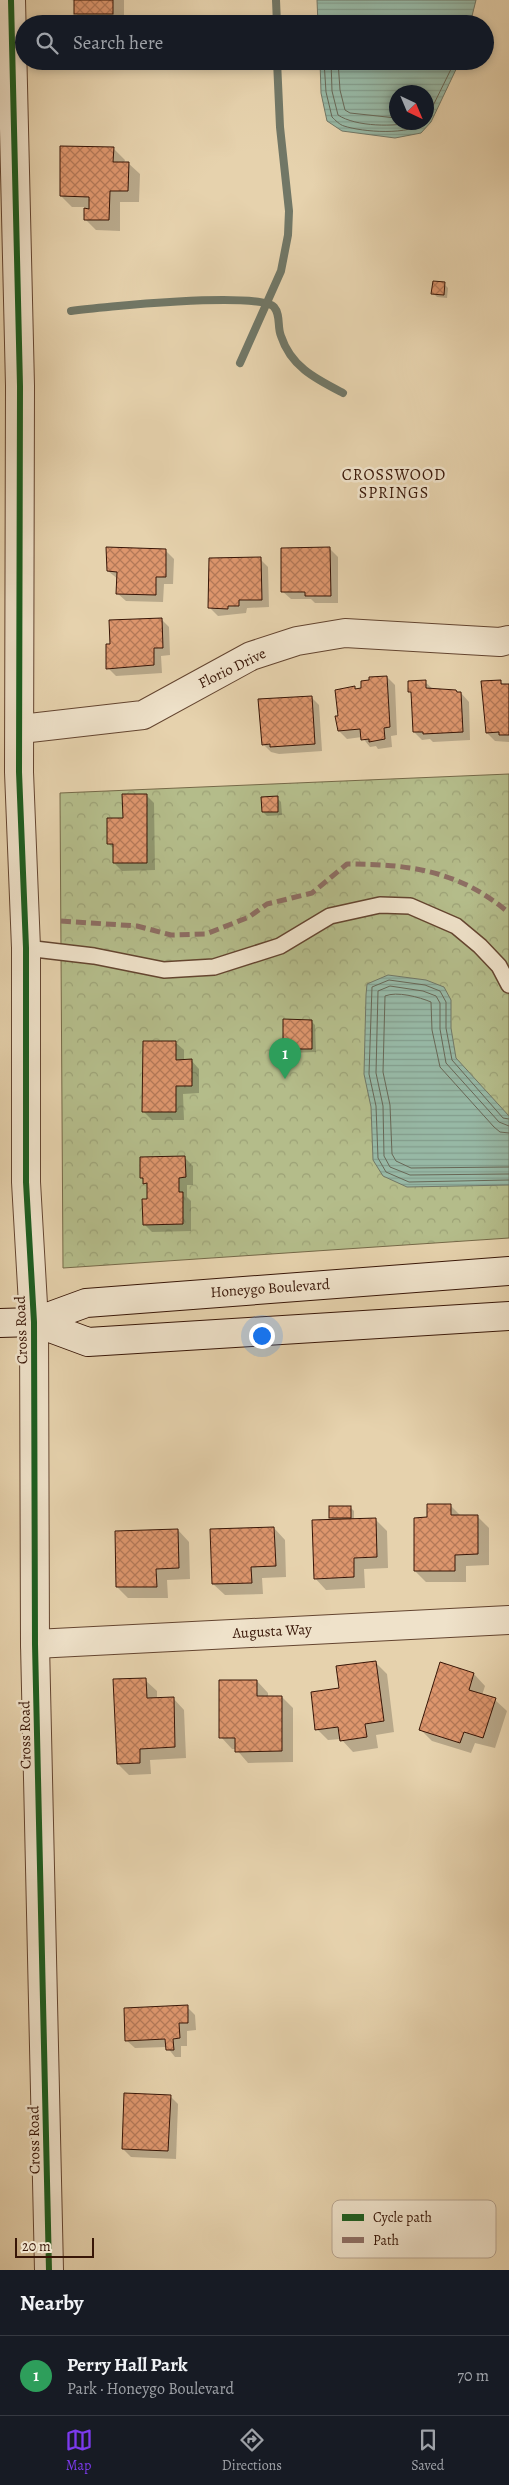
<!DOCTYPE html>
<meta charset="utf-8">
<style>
body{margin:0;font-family:Alegreya,serif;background:#20242c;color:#f1f3f6}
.compass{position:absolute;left:389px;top:85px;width:45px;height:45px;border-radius:50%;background:#171b24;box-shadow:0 2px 8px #0003;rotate:136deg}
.scale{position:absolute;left:15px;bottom:12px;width:79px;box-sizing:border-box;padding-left:5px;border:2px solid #381607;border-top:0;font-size:14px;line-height:18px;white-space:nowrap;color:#381607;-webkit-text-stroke:4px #efe2ca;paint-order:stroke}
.you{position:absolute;left:261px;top:1335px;width:18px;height:18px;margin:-12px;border:4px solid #fff;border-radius:50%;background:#1a73e8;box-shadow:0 0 0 8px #1a73e833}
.badge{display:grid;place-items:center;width:32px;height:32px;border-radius:50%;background:#7c3aed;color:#fff;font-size:16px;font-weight:700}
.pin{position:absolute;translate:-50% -41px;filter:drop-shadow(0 1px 2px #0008)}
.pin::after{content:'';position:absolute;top:26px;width:18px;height:15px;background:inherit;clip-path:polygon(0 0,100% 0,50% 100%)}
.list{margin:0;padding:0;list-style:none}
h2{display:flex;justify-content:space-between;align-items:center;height:65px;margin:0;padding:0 20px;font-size:21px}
h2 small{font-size:16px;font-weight:400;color:#9ea1a6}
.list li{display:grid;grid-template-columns:32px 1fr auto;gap:15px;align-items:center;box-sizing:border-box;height:80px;padding:0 20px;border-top:1px solid #363941}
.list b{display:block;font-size:19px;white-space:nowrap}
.list p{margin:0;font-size:16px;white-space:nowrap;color:#9ea1a6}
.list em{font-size:16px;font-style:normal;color:#9ea1a6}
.icon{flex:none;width:28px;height:28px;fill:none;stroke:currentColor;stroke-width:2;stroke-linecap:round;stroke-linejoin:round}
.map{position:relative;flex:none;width:509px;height:2270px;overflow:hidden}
.search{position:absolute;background:#171b24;box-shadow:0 2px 8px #0003;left:15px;right:15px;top:15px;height:55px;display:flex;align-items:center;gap:12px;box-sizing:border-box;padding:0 18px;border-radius:28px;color:#9ea1a6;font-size:19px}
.sheet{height:145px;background:#171b24}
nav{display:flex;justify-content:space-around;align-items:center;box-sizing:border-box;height:70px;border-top:1px solid #363941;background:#171b24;font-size:14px;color:#9ea1a6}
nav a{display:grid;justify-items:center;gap:2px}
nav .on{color:#7c3aed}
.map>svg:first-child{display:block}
.forest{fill:url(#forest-crowns);stroke:#766948}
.water{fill:url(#water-rules);stroke:#717766;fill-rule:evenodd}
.shadow{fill:#0003}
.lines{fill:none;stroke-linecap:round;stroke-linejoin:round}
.shore{stroke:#686756;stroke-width:1}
.stream{stroke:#717766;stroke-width:8}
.building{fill:url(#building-cross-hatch);stroke:#381607}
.lane-casing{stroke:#644530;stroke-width:18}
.street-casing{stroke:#644530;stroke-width:30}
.secondary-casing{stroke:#381607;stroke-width:30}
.lane{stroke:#efe2ca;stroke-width:15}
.street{stroke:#efe2ca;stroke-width:28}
.secondary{stroke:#efe2ca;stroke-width:28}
.quiet{stroke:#8d6e63;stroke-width:5;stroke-dasharray:10 5;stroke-linecap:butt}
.cycleway-casing{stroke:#efe2ca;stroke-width:9}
.cycleway{stroke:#1b5e20;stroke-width:6}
.labels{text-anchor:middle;stroke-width:5;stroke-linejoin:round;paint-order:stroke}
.street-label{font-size:15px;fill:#381607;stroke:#efe2ca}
.neighbourhood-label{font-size:16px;letter-spacing:1px;fill:#381607;stroke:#efe2ca}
.key{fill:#efe2ca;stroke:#b8a590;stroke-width:1}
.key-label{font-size:14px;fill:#381607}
</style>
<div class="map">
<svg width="509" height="2270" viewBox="0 0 509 2270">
<defs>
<pattern id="forest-crowns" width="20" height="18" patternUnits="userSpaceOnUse" patternTransform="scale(1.25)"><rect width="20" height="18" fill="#b4bc8a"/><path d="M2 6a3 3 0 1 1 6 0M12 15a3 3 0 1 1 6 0" fill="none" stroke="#9ca176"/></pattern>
<pattern id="water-rules" width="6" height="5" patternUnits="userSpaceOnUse" patternTransform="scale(1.25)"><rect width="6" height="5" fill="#97b8a5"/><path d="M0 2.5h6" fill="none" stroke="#839d8d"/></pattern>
<pattern id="building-cross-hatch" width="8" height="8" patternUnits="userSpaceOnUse" patternTransform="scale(1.25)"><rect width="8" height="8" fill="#dd966d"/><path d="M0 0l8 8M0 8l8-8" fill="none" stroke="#b47958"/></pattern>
</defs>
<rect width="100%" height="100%" fill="#e6d2ad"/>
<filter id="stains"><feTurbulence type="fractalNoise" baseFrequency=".004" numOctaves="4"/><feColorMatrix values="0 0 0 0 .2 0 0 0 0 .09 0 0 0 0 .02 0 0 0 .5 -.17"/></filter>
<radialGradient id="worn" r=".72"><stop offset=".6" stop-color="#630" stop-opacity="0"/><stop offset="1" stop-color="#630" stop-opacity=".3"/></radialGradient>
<polygon class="forest" points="509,774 509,1238 63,1268 60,793"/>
<g class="water">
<polygon points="317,0 476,0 470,24 318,24"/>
<path d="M320 61H460L431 122 421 133 395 138 342 131 327 121 321 93ZM426 92V122H396V92Z"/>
<polygon points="388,975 426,980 444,987 451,1000 451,1028 456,1058 509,1116 509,1185 407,1187 383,1176 373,1160 371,1107 364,1074 366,995 367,984"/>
</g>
<g class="shadow">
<polygon points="71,0 124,0 124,24 86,24 76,13 76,1"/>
<polygon points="113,148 125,160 124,163 128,163 140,174 139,202 120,202 120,231 96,230 85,219 85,207 72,207 61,196"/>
<polygon points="444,284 448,288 447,298 437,297 433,293"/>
<polygon points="330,549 338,557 338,603 315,603 311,599 291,599 282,591"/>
<polygon points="166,551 174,559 173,584 164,584 163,602 126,601 117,593 118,579 108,571"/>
<polygon points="260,559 268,567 269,607 247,608 246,613 218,616 210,608"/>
<polygon points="161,619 169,627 170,655 161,656 162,673 116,676 108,668"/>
<polygon points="387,677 395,685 397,735 391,736 392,747 378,749 376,746 370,747 362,737 347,739 339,731 339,717 354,688 363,689"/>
<polygon points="425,682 434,690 461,693 469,702 470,740 433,742 430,739 422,740 414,732 412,694 410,692"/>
<polygon points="501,682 504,685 509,685 509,742 495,741 487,733"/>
<polygon points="311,697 319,705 322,751 279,754 271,752 263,744"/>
<polygon points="146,795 154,803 155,870 122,871 114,863 114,849 108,843 125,819"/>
<polygon points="277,798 281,802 282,815 267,816 263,812"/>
<polygon points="311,1021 315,1025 316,1052 288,1053 284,1049"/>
<polygon points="175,1042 184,1050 184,1061 191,1060 199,1069 199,1093 183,1094 184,1120 152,1120 144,1112"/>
<polygon points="185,1158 193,1166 193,1185 187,1185 187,1197 191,1201 191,1231 152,1232 144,1224 149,1200 148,1187 141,1177"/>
<polygon points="451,1506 461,1516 477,1516 489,1528 489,1565 466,1566 466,1582 426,1582 415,1571 428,1519"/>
<polygon points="350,1507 354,1511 354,1520 375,1519 387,1531 388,1568 364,1569 365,1588 326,1590 315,1578 334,1521 330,1517"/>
<polygon points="274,1528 285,1540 286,1577 262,1578 263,1594 225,1595 213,1584"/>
<polygon points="178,1530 189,1542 190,1579 167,1580 168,1598 128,1598 117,1587"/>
<polygon points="376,1663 387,1674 394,1732 376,1735 378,1748 353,1752 341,1739 328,1740 317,1729"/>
<polygon points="474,1674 485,1686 482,1695 495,1700 507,1711 495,1748 475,1743 471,1753 432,1741 420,1729"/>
<polygon points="145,1680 157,1691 157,1699 173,1698 184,1710 186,1758 150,1760 151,1774 129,1775 118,1764"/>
<polygon points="257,1681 268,1693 268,1697 282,1697 293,1708 293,1762 248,1763 236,1749 232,1749 221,1737"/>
<polygon points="187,2007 195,2015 196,2030 187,2031 187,2046 181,2046 181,2057 175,2057 167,2047 135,2048 126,2040"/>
<polygon points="170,2096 178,2104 176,2159 131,2157 123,2149"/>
</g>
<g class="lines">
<g class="shore">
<path d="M324 61 326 92 332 117C335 120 340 125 344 126 362 132 411 136 424 122"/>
<path d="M331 61 332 91 338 115C356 127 395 127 415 122"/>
<polyline points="338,61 340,90 345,110 350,113 396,118"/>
<polyline points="426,120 455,61"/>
<polyline points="509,1119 503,1118 452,1060 446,1028 446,1002 440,991 425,985 389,980 372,987 369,1074 376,1106 378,1158 386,1172 409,1182 509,1180"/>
<polyline points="509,1126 499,1122 446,1063 440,1029 440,1003 436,996 423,991 390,986 378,991 376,1073 383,1106 384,1156 390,1167 410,1175 509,1174"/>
<path d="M509 1133 500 1132 494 1127 440 1067 432 1030 431 1002C419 997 397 991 385 996L383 1072 390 1105 392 1154 396 1161 411 1168 509 1167"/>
</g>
<g class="stream">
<polyline points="276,0 277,24"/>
<path d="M71 311C98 307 261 291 274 307 281 315 277 327 281 336 291 367 316 379 343 393"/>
<polyline points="240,363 281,271 288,235 289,211 280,127 277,61"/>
</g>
</g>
<g class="building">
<rect x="74" y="0" width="39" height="14"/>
<polygon points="60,146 114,147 113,162 129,162 128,191 110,191 109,220 84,220 84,208 89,209 89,197 60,196"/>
<polygon points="433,281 445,282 444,295 431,294"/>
<polygon points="106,547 166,549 166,577 156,577 156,595 116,594 117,572 107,571"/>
<polygon points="330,547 331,596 305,596 305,592 281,592 281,548"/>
<polygon points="261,557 262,600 239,600 239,606 228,606 228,609 208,608 209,558"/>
<polygon points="162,618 163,648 154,648 154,665 106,669 106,644 110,644 109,620"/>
<polygon points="387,676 390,727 384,728 385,739 369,742 369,739 361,740 360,729 338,731 335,716 338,716 335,690 355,686 355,689 361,688 361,681 369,680 369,677"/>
<polygon points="426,680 426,688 456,690 457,692 461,692 463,732 423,734 423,732 413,732 411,692 408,692 408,681"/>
<polygon points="501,680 501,684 509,684 509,735 499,735 499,732 486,733 481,681"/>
<polygon points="312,696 315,744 270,747 270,744 262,745 258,699"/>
<polygon points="122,794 147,794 147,863 113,863 113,844 107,844 107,818 123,818"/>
<polygon points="278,796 278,812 262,812 261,797"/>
<polygon points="283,1019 312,1020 312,1049 283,1049"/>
<polygon points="143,1041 176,1041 176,1060 192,1059 192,1086 176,1086 176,1112 142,1112"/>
<polygon points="185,1156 186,1177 179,1178 179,1192 183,1192 183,1224 143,1225 142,1199 147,1199 147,1183 143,1184 143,1178 140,1178 140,1157"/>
<polygon points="427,1504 451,1504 451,1515 478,1515 478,1554 455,1555 455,1571 414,1571 414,1518 427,1517"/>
<rect x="329" y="1506" width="22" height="12"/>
<polygon points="376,1518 377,1557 354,1558 354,1577 314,1579 312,1520"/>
<polygon points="274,1527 276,1566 251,1567 252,1583 212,1584 210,1529"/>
<polygon points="178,1529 179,1568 156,1569 157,1587 116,1587 115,1531"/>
<polygon points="376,1661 384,1721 365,1724 367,1737 340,1741 338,1727 315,1730 311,1692 339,1688 336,1666"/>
<polygon points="440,1662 474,1673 469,1690 496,1698 483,1738 464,1732 460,1743 419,1730"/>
<polygon points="146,1678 147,1698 174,1697 175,1747 140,1749 140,1763 117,1764 113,1679"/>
<polygon points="219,1680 257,1680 257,1696 282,1696 282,1751 235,1752 235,1738 219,1738"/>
<polygon points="188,2005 188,2023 179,2023 180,2038 173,2039 174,2050 166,2050 165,2039 125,2041 124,2008"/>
<polygon points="124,2093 171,2095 168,2151 122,2149"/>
</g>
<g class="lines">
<g class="lane-casing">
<polyline id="lane" points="26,948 94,956 164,970 214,967 280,946 330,916 380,905 410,906 456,926 480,946 499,966 509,985"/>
</g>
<g class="street-casing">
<g id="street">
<polyline points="11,0 20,386 19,772 26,948 26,1182 34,1322 35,1644 49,2270"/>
<polyline points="21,729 143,715 251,656 297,641 345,633 500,642 509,640"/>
<polyline points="35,1644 509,1620"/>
</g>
</g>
<g class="secondary-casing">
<g id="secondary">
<polyline points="34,1322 88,1342 509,1316"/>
<polyline points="0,1323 34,1322 86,1303 509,1271"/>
</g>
</g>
<use href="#lane" class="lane"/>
<use href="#street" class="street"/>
<use href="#secondary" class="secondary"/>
<path class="quiet" d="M61 921 137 926 171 935 206 934 249 917 267 904 312 893 347 864C410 864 460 871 509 913"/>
<g class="cycleway-casing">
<polyline id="cycleway" points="11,0 20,386 19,772 26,948 26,1182 34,1322 35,1644 49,2270"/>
</g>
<use href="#cycleway" class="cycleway"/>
</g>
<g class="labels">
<g class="street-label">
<text transform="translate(232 668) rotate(-26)" y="5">Florio Drive</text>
<text transform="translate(270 1288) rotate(-4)" y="5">Honeygo Boulevard</text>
<text transform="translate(21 1330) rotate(-92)" y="5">Cross Road</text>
<text transform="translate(272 1631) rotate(-3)" y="5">Augusta Way</text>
<text transform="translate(25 1735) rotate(-91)" y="5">Cross Road</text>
<text transform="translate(34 2140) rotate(-91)" y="5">Cross Road</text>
</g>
<g class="neighbourhood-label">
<text x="394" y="480">CROSSWOOD<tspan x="394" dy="18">SPRINGS</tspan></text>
</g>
</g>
<rect x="332" y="2200" width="164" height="58" rx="8" class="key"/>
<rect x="342" y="2214" width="22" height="7" fill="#1b5e20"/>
<rect x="342" y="2237" width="22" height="6" fill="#8d6e63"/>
<g class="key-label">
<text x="373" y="2222">Cycle path</text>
<text x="373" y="2245">Path</text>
</g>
<rect width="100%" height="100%" filter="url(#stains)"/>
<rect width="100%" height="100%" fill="url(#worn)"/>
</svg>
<svg class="compass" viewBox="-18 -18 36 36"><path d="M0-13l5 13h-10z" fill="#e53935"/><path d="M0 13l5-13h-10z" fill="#9ea1a6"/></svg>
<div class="scale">20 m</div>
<div class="you"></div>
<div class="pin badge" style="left:285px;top:1079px;background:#2e9e5b">1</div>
<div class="search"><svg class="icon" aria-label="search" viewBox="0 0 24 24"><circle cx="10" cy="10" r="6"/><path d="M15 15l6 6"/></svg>Search here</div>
</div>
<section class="sheet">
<h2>Nearby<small></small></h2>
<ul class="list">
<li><span class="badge" style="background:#2e9e5b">1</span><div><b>Perry Hall Park</b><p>Park · Honeygo Boulevard</p></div><em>70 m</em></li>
</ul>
</section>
<nav>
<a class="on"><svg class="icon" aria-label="map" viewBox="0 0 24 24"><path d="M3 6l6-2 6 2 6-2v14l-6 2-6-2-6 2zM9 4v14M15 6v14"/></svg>Map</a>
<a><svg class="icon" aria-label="directions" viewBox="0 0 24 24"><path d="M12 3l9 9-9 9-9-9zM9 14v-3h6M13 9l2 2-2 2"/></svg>Directions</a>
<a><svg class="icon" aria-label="saved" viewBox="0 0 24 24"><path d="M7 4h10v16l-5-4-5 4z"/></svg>Saved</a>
</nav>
